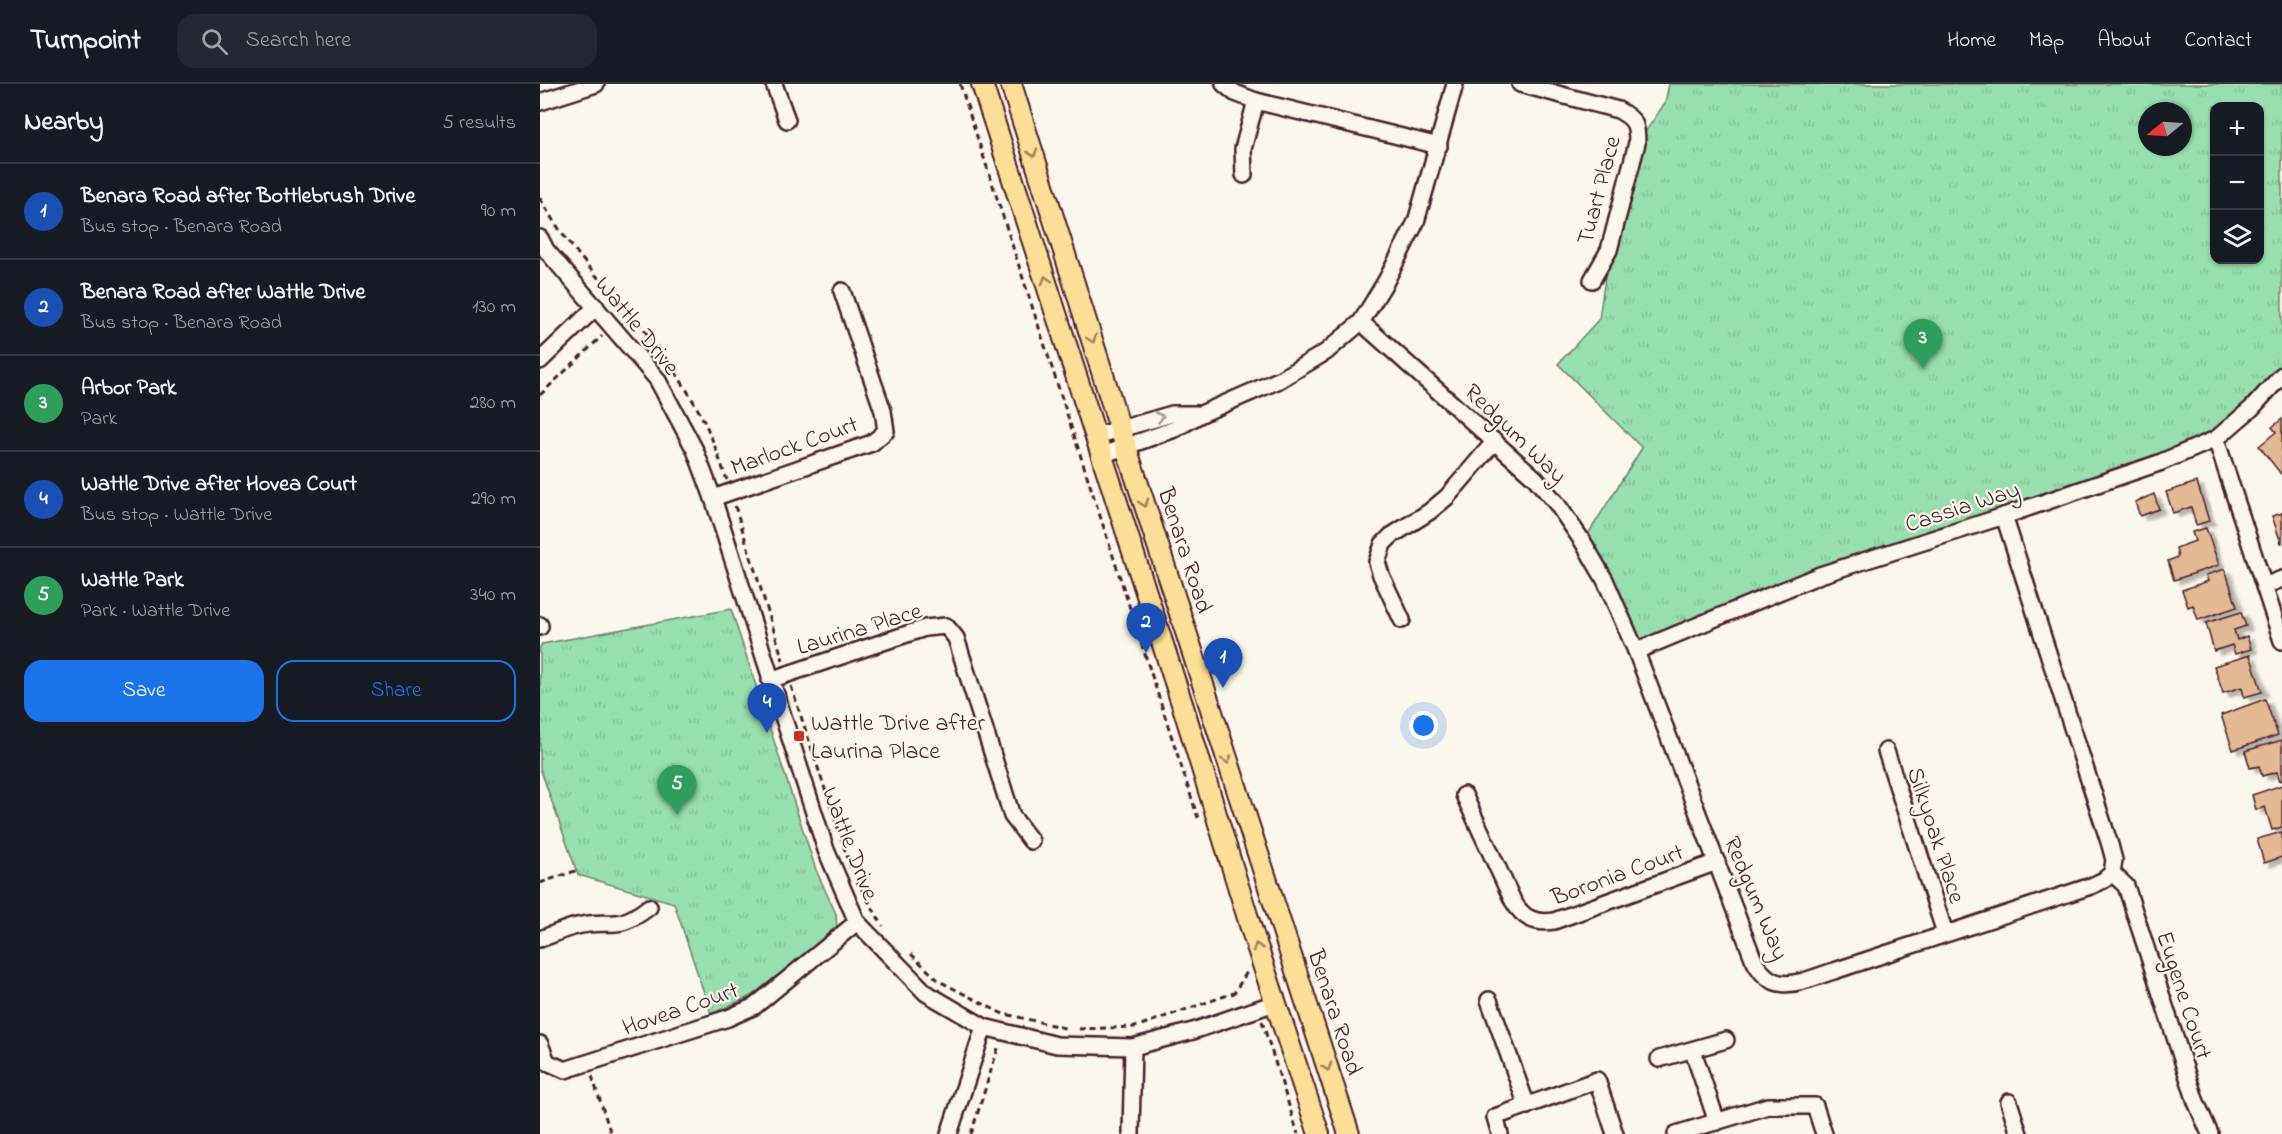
<!DOCTYPE html>
<meta charset="utf-8">
<style>
body{margin:0;font-family:"Indie Flower",sans-serif;background:#242831;color:#f1f3f6}
.controls{position:absolute;right:18px;top:18px;display:grid;overflow:hidden;border-radius:12px;box-shadow:0 2px 4px #0004}
.controls button{width:54px;height:54px;display:grid;place-items:center;padding:0;border:0;border-bottom:2px solid #363941;background:#171b24;color:#f1f3f6;font:30px sans-serif}
.compass{position:absolute;left:1598px;top:18px;width:54px;height:54px;border-radius:50%;background:#171b24;box-shadow:0 2px 4px #0004;rotate:252deg}
.you{position:absolute;left:884px;top:642px;width:21px;height:21px;margin:-15px;border:4px solid #fff;border-radius:50%;background:#1a73e8;box-shadow:0 0 0 9px #1a73e833}
.badge{display:grid;place-items:center;width:39px;height:39px;border-radius:50%;background:#1a73e8;color:#fff;font-size:20px;font-weight:700}
.pin{position:absolute;translate:-50% -50px;filter:drop-shadow(0 2px 3px #0008)}
.pin::after{content:'';position:absolute;top:32px;width:21px;height:18px;background:inherit;clip-path:polygon(0 0,100% 0,50% 100%)}
.list{margin:0;padding:0;list-style:none}
h2{display:flex;justify-content:space-between;align-items:center;height:78px;margin:0;padding:0 24px;font-size:26px}
h2 small{font-size:20px;font-weight:400;color:#9ea1a6}
.list li{display:grid;grid-template-columns:39px 1fr auto;gap:18px;align-items:center;box-sizing:border-box;height:96px;padding:0 24px;border-top:2px solid #363941}
.list b{display:block;font-size:22px;white-space:nowrap}
.list p{margin:0;font-size:20px;white-space:nowrap;color:#9ea1a6}
.list em{font-size:20px;font-style:normal;color:#9ea1a6}
.actions{display:flex;gap:12px;padding:18px 24px}
.actions a{flex:1;padding:14px 0;border:2px solid #1a73e8;border-radius:18px;text-align:center;font-size:21px;color:#1a73e8}
.actions .main{background:#1a73e8;color:#fff}
.icon{flex:none;width:33px;height:33px;fill:none;stroke:currentColor;stroke-width:2;stroke-linecap:round;stroke-linejoin:round}
.map{position:relative;flex:none;width:1742px;height:1050px;overflow:hidden}
header{display:flex;align-items:center;gap:36px;box-sizing:border-box;height:84px;padding:0 30px;background:#171b24;border-bottom:2px solid #363941}
header strong{font-size:28px}
nav{display:flex;gap:33px;margin-inline-start:auto;font-size:21px}
.search{width:420px;height:54px;background:#242831;display:flex;align-items:center;gap:15px;box-sizing:border-box;padding:0 21px;border-radius:18px;color:#9ea1a6;font-size:22px}
main{display:flex}
aside{flex:1;background:#171b24}
.map>svg:first-child{display:block}
.park{fill:url(#park-tufts);stroke:#707f6c;stroke-width:1.5;fill-rule:evenodd}
.building{fill:#e3b993;stroke:#4a1f2b;stroke-width:1.5;filter:url(#shadow)}
.lines{fill:none;stroke-linecap:round;stroke-linejoin:round}
.minor-casing{stroke:#4a1f2b;stroke-width:20}
.major-casing{stroke:#4a1f2b;stroke-width:24}
.path{stroke:#4a1f2b;stroke-width:3;stroke-dasharray:6 4.5;stroke-linecap:butt}
.minor{stroke:#fbf7ec;stroke-width:15}
.major{stroke:#fdde96;stroke-width:20}
.oneway{stroke:#a47e60}
.oneway2{stroke:#ab9695}
.poi-dot{fill:#c8321e;stroke:#fbf7ec;stroke-width:2}
.labels{text-anchor:middle;stroke-width:4.5;stroke-linejoin:round;paint-order:stroke}
.street-label{font-size:24px;fill:#4a1f2b;stroke:#fbf7ec}
.poi-label{font-size:24px;fill:#4a1f2b;stroke:#fbf7ec;text-anchor:start}
</style>
<header>
<strong>Turnpoint</strong>
<div class="search"><svg class="icon" aria-label="search" viewBox="0 0 24 24"><circle cx="10" cy="10" r="6"/><path d="M15 15l6 6"/></svg>Search here</div>
<nav><a>Home</a><a>Map</a><a>About</a><a>Contact</a></nav>
</header>
<main>
<aside>
<h2>Nearby<small>5 results</small></h2>
<ul class="list">
<li><span class="badge" style="background:#1a4fb4">1</span><div><b>Benara Road after Bottlebrush Drive</b><p>Bus stop · Benara Road</p></div><em>90 m</em></li>
<li><span class="badge" style="background:#1a4fb4">2</span><div><b>Benara Road after Wattle Drive</b><p>Bus stop · Benara Road</p></div><em>130 m</em></li>
<li><span class="badge" style="background:#2e9e5b">3</span><div><b>Arbor Park</b><p>Park</p></div><em>280 m</em></li>
<li><span class="badge" style="background:#1a4fb4">4</span><div><b>Wattle Drive after Hovea Court</b><p>Bus stop · Wattle Drive</p></div><em>290 m</em></li>
<li><span class="badge" style="background:#2e9e5b">5</span><div><b>Wattle Park</b><p>Park · Wattle Drive</p></div><em>340 m</em></li>
</ul>
<div class="actions"><a class="main">Save</a><a>Share</a></div>
</aside>
<div class="map">
<svg width="1742" height="1050" viewBox="0 0 1742 1050">
<defs>
<pattern id="park-tufts" width="24" height="20" patternUnits="userSpaceOnUse" patternTransform="scale(1.5)"><rect width="24" height="20" fill="#97dfae"/><path d="M3 7l-1-3M5 7V3M7 7l1-3M15 17l-1-3M17 17v-4M19 17l1-3" fill="none" stroke="#84bf96"/></pattern>
<filter id="shadow"><feDropShadow dx="6" dy="4" stdDeviation="1.5" flood-color="#0004"/></filter>
</defs>
<rect width="100%" height="100%" fill="#fbf7ec"/>
<filter id="ink" filterUnits="userSpaceOnUse"><feTurbulence type="fractalNoise" baseFrequency=".0167" numOctaves="2"/><feDisplacementMap in="SourceGraphic" scale="12" xChannelSelector="R" yChannelSelector="G"/><feConvolveMatrix kernelMatrix="1 2 1 2 8 2 1 2 1" color-interpolation-filters="sRGB"/></filter>
<g filter="url(#ink)">
<g class="park">
<path d="M1129 0H1742V291L1676 355 1280 491 1096 567 1043 458 1102 364 1018 280 1059 235 1069 166 1097 60 1125 19ZM1674 22H1720V176H1674ZM1607 27H1643V63H1607Z"/>
<polygon points="191,525 276,786 296,830 297,845 211,912 171,930 134,819 38,791 0,684 0,563 2,560"/>
</g>
<g class="building">
<polygon points="1742,335 1742,390 1741,390 1719,362 1736,348 1732,343"/>
<polygon points="1657,398 1669,437 1656,441 1651,423 1633,429 1626,408"/>
<polygon points="1614,410 1619,425 1600,432 1595,418"/>
<polygon points="1742,429 1742,459 1741,459 1732,432"/>
<polygon points="1666,444 1679,481 1634,496 1628,477 1638,473 1636,464 1655,457 1652,448"/>
<polygon points="1685,485 1697,523 1658,536 1653,521 1648,523 1642,506 1668,497 1666,491"/>
<polygon points="1701,528 1706,542 1694,546 1697,556 1707,552 1711,565 1695,570 1692,561 1674,567 1666,539"/>
<polygon points="1710,571 1722,608 1704,613 1702,603 1683,609 1674,582"/>
<polygon points="1725,615 1738,651 1693,666 1681,631"/>
<polygon points="1742,656 1742,696 1740,697 1737,688 1722,692 1719,682 1710,684 1705,667"/>
<polygon points="1742,701 1742,743 1732,746 1725,723 1716,726 1712,711"/>
<polygon points="1742,748 1742,773 1724,779 1717,755"/>
</g>
<g class="lines">
<g class="minor-casing">
<g id="minor">
<polyline points="234,0 247,36"/>
<polyline points="684,0 695,9 716,17 899,62"/>
<path d="M980 0 1078 26C1095 35 1097 40 1097 59L1069 166 1052 196"/>
<polyline points="0,18 56,0"/>
<polyline points="704,91 703,65 716,17"/>
<polyline points="0,154 6,166 117,295 155,366 173,414 286,766 317,838 386,909 444,943 517,961 593,963 653,947 735,919"/>
<path d="M821 238 995 394 1017 420 1043 458 1065 496 1096 567 1213 874C1232 915 1261 897 1294 887L1551 802 1564 796 1572 789 1574 776 1570 761 1464 432"/>
<polyline points="0,277 56,223"/>
<polyline points="556,352 632,330 660,330"/>
<polyline points="1676,355 1742,557"/>
<polyline points="562,371 635,345 661,330 739,296 786,268 821,238 846,197 876,138 915,0"/>
<polyline points="173,414 332,359 346,347 343,327 302,207"/>
<polyline points="1724,502 1742,495"/>
<polyline points="862,536 841,491 837,478 843,460 851,452 889,428 907,413 955,357"/>
<polyline points="0,541 0,543"/>
<polyline points="1096,567 1280,491 1464,432 1619,379 1676,355 1712,324 1742,291"/>
<polyline points="230,596 385,544 406,542 416,554 472,732 491,757"/>
<polyline points="1346,667 1405,849"/>
<path d="M924 711 973 817C983 834 994 840 1014 837L1177 778"/>
<polyline points="1572,789 1586,802 1656,1018 1670,1050"/>
<path d="M0 855C12 851 24 845 37 842 71 834 76 849 109 823"/>
<polyline points="949,916 987,1022"/>
<polyline points="0,960 7,978 25,986 188,934 215,922 317,838"/>
<polyline points="1153,967 1177,1038"/>
<polyline points="1119,975 1186,956"/>
<polyline points="1469,1018 1479,1050"/>
<polyline points="409,1050 444,943"/>
<polyline points="591,1050 593,963"/>
<polyline points="960,1050 955,1033 1057,996 1075,1050"/>
<polyline points="1136,1050 1228,1022 1275,1022 1284,1050"/>
</g>
</g>
<g class="major-casing">
<g id="major">
<polyline points="442,0 645,629 711,844 779,1050"/>
<polyline points="471,0 583,354 809,1050"/>
</g>
</g>
<g class="path">
<polyline points="420,0 658,734"/>
<path d="M0 114C27 165 72 207 108 251 130 278 155 316 169 348 176 364 181 380 187 396"/>
<polyline points="0,311 62,252"/>
<polyline points="195,422 243,576"/>
<polyline points="251,602 311,784"/>
<polyline points="316,796 343,842"/>
<polyline points="0,799 38,786"/>
<polyline points="371,870 399,897 461,929 529,945"/>
<polyline points="722,937 758,1050"/>
<polyline points="539,945 595,943 694,909 707,888"/>
<polyline points="52,992 71,1050"/>
<polyline points="431,1050 459,961"/>
</g>
<use href="#minor" class="minor"/>
<use href="#major" class="major"/>
</g>
<defs><path id="oneway-chevron" d="M-2-3.5L2.5 0L-2 3.5" fill="none" stroke-width="1.6" stroke-linecap="round" stroke-linejoin="round" transform="scale(1.5)"/></defs>
<g class="oneway">
<use href="#oneway-chevron" transform="translate(493 69) rotate(72)"/>
<use href="#oneway-chevron" transform="translate(506 196) rotate(-108)"/>
<use href="#oneway-chevron" transform="translate(552 255) rotate(72)"/>
<use href="#oneway-chevron" transform="translate(604 419) rotate(72)"/>
<use href="#oneway-chevron" transform="translate(687 676) rotate(72)"/>
<use href="#oneway-chevron" transform="translate(717 863) rotate(-108)"/>
<use href="#oneway-chevron" transform="translate(787 983) rotate(72)"/>
</g>
<use class="oneway2" href="#oneway-chevron" transform="translate(620 333) rotate(-15)"/>
</g>
<rect class="poi-dot" x="253" y="646" width="12" height="12" rx="3"/>
<g class="labels">
<g class="street-label">
<text transform="translate(1058 106) rotate(-75)" y="8">Tuart Place</text>
<text transform="translate(98 241) rotate(51)" y="8">Wattle Drive</text>
<text transform="translate(976 349) rotate(44)" y="8">Redgum Way</text>
<text transform="translate(254 361) rotate(-20)" y="8">Marlock Court</text>
<text transform="translate(1422 422) rotate(-18)" y="8">Cassia Way</text>
<text transform="translate(646 466) rotate(72)" y="8">Benara Road</text>
<text transform="translate(319 544) rotate(-17)" y="8">Laurina Place</text>
<text transform="translate(1397 751) rotate(72)" y="8">Silkyoak Place</text>
<text transform="translate(311 759) rotate(69)" y="8">Wattle Drive</text>
<text transform="translate(1077 790) rotate(-20)" y="8">Boronia Court</text>
<text transform="translate(1217 814) rotate(67)" y="8">Redgum Way</text>
<text transform="translate(1645 911) rotate(72)" y="8">Eugene Court</text>
<text transform="translate(140 924) rotate(-19)" y="8">Hovea Court</text>
<text transform="translate(796 928) rotate(72)" y="8">Benara Road</text>
</g>
<g class="poi-label">
<text x="271" y="646">Wattle Drive after<tspan x="271" dy="28">Laurina Place</tspan></text>
</g>
</g>
</svg>
<div class="controls">
<button>+</button>
<button>−</button>
<button><svg class="icon" aria-label="layers" viewBox="0 0 24 24"><path d="M12 4l9 5-9 5-9-5zM3 14l9 5 9-5"/></svg></button>
</div>
<svg class="compass" viewBox="-18 -18 36 36"><path d="M0-13l5 13h-10z" fill="#e53935"/><path d="M0 13l5-13h-10z" fill="#9ea1a6"/></svg>
<div class="you"></div>
<div class="pin badge" style="left:683px;top:604px;background:#1a4fb4">1</div>
<div class="pin badge" style="left:606px;top:569px;background:#1a4fb4">2</div>
<div class="pin badge" style="left:1383px;top:285px;background:#2e9e5b">3</div>
<div class="pin badge" style="left:227px;top:649px;background:#1a4fb4">4</div>
<div class="pin badge" style="left:137px;top:731px;background:#2e9e5b">5</div>
</div>
</main>
